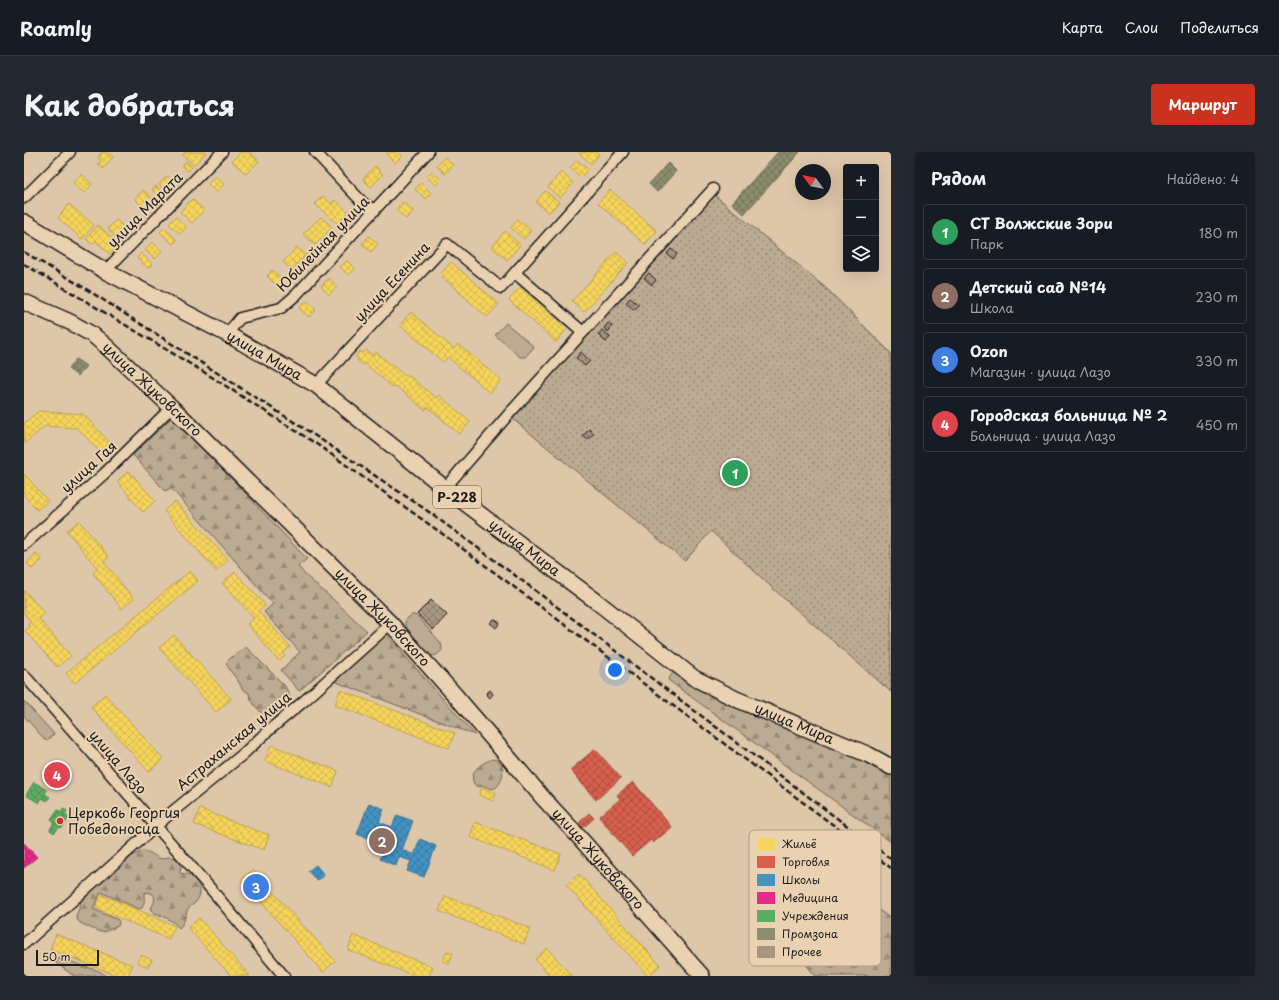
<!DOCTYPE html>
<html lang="ru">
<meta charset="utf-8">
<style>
body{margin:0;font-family:"Playpen Sans",sans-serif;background:#242831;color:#f1f3f6}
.controls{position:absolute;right:12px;top:12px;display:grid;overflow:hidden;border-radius:4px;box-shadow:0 4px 16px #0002}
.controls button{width:36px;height:36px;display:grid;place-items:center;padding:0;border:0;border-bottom:1px solid #363941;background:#171b24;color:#f1f3f6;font:20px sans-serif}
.compass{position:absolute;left:771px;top:12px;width:36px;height:36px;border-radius:50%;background:#171b24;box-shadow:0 4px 16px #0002;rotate:303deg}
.scale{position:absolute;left:12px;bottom:10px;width:63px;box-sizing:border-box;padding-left:4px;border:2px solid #1c1c1c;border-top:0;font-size:11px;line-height:14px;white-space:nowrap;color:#1c1c1c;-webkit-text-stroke:3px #ead1b2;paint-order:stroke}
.you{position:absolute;left:591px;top:518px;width:14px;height:14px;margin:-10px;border:3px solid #fff;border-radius:50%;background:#1a73e8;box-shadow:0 0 0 6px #1a73e833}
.badge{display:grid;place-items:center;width:26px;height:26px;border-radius:50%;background:#c8321e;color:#fff;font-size:13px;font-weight:700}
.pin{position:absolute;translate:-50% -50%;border:2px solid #fff;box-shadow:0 1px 4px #0006}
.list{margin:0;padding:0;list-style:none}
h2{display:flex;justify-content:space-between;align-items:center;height:52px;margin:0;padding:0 16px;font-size:17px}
h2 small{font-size:13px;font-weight:400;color:#9ea1a6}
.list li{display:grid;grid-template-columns:26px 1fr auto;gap:12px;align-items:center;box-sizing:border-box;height:56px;margin:0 8px 8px;padding:0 8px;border:1px solid #363941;border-radius:4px}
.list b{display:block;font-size:15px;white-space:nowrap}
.list p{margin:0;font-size:13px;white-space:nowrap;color:#9ea1a6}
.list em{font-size:13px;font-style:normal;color:#9ea1a6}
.icon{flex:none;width:22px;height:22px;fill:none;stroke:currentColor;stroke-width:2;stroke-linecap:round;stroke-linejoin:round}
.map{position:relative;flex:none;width:867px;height:824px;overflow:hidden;border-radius:4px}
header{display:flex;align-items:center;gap:24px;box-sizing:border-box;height:56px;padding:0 20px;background:#171b24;border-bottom:1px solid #363941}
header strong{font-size:19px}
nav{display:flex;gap:22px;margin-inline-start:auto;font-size:14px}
.intro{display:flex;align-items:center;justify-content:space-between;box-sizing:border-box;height:96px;padding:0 24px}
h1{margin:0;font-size:28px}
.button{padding:10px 18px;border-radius:4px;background:#c8321e;color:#fff;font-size:14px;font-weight:700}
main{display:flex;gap:24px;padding:0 24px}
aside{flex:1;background:#171b24;border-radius:4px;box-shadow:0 4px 16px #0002}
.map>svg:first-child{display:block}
.green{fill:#bdaa92;stroke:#6c6357}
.forest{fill:url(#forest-firs);stroke:#6c6357}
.garden{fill:url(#garden-dots);stroke:#6c6357}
.homes{fill:url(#homes-cross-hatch);stroke:#b59e49}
.shops{fill:url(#shops-cross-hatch);stroke:#9e4c3e}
.schools{fill:url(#schools-cross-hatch);stroke:#376f91}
.health{fill:url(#health-cross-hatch);stroke:#aa2569}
.public{fill:url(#public-cross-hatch);stroke:#47824c}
.industry{fill:url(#industry-cross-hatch);stroke:#6a6a55}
.building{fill:url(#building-cross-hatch);stroke:#1c1c1c}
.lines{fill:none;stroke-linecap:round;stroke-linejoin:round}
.street-casing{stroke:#1c1c1c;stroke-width:13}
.primary-casing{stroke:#1c1c1c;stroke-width:18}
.street{stroke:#ead1b2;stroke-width:10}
.primary{stroke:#ead1b2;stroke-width:15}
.rail{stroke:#1c1c1c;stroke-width:2.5;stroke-dasharray:6 3;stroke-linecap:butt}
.poi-dot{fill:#c8321e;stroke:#ead1b2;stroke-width:1.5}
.labels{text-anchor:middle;stroke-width:4;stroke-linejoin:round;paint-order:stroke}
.shield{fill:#ead1b2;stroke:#5a5249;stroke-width:1}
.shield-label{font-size:13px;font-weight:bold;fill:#1c1c1c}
.street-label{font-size:14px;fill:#1c1c1c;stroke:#ead1b2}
.poi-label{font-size:14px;fill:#1c1c1c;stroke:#ead1b2;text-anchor:start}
.key{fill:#ead1b2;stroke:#ac9b85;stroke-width:1}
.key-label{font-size:11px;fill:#1c1c1c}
</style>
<header>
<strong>Roamly</strong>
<nav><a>Карта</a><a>Слои</a><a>Поделиться</a></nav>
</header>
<div class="intro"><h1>Как добраться</h1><a class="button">Маршрут</a></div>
<main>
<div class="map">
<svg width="867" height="824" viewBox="0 0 867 824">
<defs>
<pattern id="forest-firs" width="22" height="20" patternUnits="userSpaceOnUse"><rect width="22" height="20" fill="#bdaa92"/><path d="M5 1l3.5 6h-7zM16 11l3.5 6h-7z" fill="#998a76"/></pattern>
<pattern id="garden-dots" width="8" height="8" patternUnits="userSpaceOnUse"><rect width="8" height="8" fill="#bdaa92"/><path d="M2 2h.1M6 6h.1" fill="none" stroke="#998a76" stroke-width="1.8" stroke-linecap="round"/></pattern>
<pattern id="homes-cross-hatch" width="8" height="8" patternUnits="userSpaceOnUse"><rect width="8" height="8" fill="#f6d55c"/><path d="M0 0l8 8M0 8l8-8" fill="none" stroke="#d2b64f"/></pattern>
<pattern id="shops-cross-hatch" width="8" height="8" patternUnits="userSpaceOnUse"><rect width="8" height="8" fill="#d6604d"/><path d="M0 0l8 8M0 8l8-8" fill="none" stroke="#ad4e3f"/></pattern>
<pattern id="schools-cross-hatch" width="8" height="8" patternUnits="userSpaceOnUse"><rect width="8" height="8" fill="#4393c3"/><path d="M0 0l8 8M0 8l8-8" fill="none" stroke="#37779e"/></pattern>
<pattern id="health-cross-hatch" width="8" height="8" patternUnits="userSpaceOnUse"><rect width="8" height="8" fill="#e7298a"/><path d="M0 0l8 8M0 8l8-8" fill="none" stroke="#ba2270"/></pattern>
<pattern id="public-cross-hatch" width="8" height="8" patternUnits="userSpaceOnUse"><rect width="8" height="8" fill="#5aae61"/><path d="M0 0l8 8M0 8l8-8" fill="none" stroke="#4a8d4f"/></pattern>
<pattern id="industry-cross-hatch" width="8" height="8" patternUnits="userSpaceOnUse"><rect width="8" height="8" fill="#8c8c6e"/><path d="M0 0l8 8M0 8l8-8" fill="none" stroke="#72725a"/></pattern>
<pattern id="building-cross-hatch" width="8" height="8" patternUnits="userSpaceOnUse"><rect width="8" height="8" fill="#a89681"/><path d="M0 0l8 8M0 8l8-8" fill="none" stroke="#887a69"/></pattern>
</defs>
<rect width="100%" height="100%" fill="#dec6a9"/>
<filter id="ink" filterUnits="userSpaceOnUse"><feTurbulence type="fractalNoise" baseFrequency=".025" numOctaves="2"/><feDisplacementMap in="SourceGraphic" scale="8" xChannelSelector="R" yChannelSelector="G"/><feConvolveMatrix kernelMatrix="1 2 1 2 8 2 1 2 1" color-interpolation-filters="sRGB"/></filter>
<g filter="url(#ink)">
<g class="green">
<polygon points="482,171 510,195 501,205 496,205 471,183"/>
<path d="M388 463H391L394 465 417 491 418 498C415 502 411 505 405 503L382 475 381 469 385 465Z"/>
<polygon points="0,549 30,582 22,589 0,564"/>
</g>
<g class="forest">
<polygon points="149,264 283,407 274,414 281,423 313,451 343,479 275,539 257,518 276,500 240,460 249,452 147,336 141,339 109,303"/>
<polygon points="361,481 451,583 307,528"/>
<path d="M222 495 261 534 267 547C264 550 260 552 256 554 251 558 249 563 243 565 236 560 226 550 225 541L218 537C215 527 206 521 202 511 207 504 215 501 222 495Z"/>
<polygon points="650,519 678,539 817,599 863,618 867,621 867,690 644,528"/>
<path d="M469 607C472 608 475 609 477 612 481 618 478 632 471 636 466 638 463 634 459 634 457 634 455 635 452 634 441 622 458 610 469 607Z"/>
<path d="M119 699C129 700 130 706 139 707 145 703 156 705 157 714 157 716 156 719 156 721 158 722 160 721 162 722 169 723 175 732 176 738 177 742 174 747 172 750 169 753 164 755 163 759 161 765 160 772 155 776 149 768 139 764 130 761L127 756C130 752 132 746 129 742L124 740 120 741C120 747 121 750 118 756L115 757 77 740 69 757 94 768 95 770 94 774 80 780H76L56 771 52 766 53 762 56 754 57 748 77 726 96 715 110 703Z"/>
<polygon points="806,719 838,746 867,767 867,824 792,824 768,797 759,797 735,770"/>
<polygon points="36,806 75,819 82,824 50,824 32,811 32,808"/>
</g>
<polygon class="garden" points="687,40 804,138 867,201 867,540 755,442 687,379 661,409 484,263"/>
<g class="homes">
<polygon points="78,0 82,0 89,5 79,17 74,12 77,8 74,6"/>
<polygon points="161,0 182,0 170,13 159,3"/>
<polygon points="217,0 225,0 235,9 222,22 208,9"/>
<polygon points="364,0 374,0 378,4 371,11 362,2"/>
<polygon points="555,0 571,0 575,3 567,12 555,1"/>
<polygon points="421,5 429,13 421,22 413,14"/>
<polygon points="553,8 564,17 557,25 546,16"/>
<polygon points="162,9 168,15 164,19 158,14"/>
<polygon points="351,14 359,22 347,35 339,27"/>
<polygon points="408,19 417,28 412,33 403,25"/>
<polygon points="537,20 549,31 536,46 524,35"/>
<polygon points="57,22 68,32 60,41 49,31"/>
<polygon points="143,24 152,32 144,40 135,33"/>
<polygon points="191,24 200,32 192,40 184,32"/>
<polygon points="397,31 407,41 402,47 391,37"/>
<polygon points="132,34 141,43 138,47 128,38"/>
<polygon points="119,38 132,50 124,59 111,47"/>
<polygon points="586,38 633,79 621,92 574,51"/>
<polygon points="521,39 535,50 525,61 512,50"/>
<polygon points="299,44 307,52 311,48 324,60 314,72 291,52"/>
<polygon points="168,47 180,58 168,71 156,60"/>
<polygon points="379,50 389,59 382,67 372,58"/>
<polygon points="45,52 70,73 58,87 34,66"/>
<polygon points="152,65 162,75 156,82 145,72"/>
<polygon points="297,65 308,75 291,93 279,82"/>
<polygon points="494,67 507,79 500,87 487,76"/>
<polygon points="92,68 104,79 95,89 84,77"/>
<polygon points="74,73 95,92 86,102 72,89 68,92 62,87"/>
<polygon points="140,76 153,88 149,92 136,80"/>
<polygon points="481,79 496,93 483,108 468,95"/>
<polygon points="345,84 354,92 347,100 338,92"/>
<polygon points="128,90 138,99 131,107 121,98"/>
<polygon points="273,95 282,103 268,118 259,110"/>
<polygon points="592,100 604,111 560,160 548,149"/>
<polygon points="117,101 128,112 124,116 113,106"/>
<polygon points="323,109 331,117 325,123 316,115"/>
<polygon points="427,110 475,152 463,165 416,123"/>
<polygon points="248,118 259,128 253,134 243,124"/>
<polygon points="305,126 313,134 305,143 297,134"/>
<polygon points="497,135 543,177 532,190 485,148"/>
<polygon points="283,149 292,158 285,165 275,156"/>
<polygon points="387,160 430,197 434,192 477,228 466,241 424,205 419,210 376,173"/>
<polygon points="342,198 349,204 352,200 381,224 383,222 412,246 415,243 446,270 435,282 404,255 401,258 372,234 370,236 340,211 339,213 333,208 334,207 332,204 336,199 339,201"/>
<polygon points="15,259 59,262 89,294 79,303 53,276 21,274 0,292 0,271"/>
<polygon points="105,319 131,349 119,360 93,329"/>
<polygon points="0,322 24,349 13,358 0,343"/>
<polygon points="151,349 204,408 192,419 140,359"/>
<polygon points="55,369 85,405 80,410 110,447 98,457 69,421 74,417 43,379"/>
<polygon points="12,401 18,408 8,417 3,411"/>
<polygon points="166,419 174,429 51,531 42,521"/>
<polygon points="211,420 241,453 234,459 266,495 259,501 261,504 255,509 223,472 230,466 198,431"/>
<polygon points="0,438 21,462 15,467 47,504 33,515 1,479 6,475 4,472 7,470 0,461"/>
<polygon points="150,483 207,547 192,560 135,496"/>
<polygon points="316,538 431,581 425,596 311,553"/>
<polygon points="81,542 139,607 125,620 67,555"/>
<polygon points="247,593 314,619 308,635 241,609"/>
<polygon points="458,635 472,641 469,649 455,643"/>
<polygon points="176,657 245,683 240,698 170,672"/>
<polygon points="451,670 537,702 531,718 446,685"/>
<polygon points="229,718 311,809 299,820 217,728"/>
<polygon points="555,722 636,813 624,824 542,733"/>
<polygon points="77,742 151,774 145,787 71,756"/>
<polygon points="421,744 506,776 500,792 415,759"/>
<polygon points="175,766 226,824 207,824 164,776"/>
<polygon points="32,782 108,813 104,824 94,824 26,797"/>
<polygon points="329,783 409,815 405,824 391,824 324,798"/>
<polygon points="523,796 548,824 526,824 511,807"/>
<polygon points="423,799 429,801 425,811 419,809"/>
<polygon points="117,803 128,808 124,815 113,810"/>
</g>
<g class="shops">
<polygon points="571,597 597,626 572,648 546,618"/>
<polygon points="609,630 648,675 629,691 627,688 608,704 575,665 596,647 593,643"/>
<polygon points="565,661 570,666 559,676 555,671"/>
</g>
<g class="schools">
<polygon points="345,651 360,657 355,670 368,675 373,663 389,669 378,698 390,703 396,687 412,694 400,725 383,719 387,709 375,705 372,714 356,707 366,682 353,676 348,688 333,682"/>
<polygon points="292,713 300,723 293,729 284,719"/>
</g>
<polygon class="health" points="0,691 13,705 0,716"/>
<g class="public">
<polygon points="10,630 23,638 21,642 26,645 23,649 18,646 15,651 2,643"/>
<polygon points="39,656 43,659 41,662 45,665 38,676 36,675 30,681 26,678 30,670 27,668 34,658 37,660"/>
</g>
<g class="industry">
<polygon points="754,0 776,0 720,62 708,51"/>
<polygon points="644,11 652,19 633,40 625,32"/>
<polygon points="52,207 62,214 54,224 44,217"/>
</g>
<g class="building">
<polygon points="647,97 653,102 649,107 643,102"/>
<polygon points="625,121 632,128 628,133 620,126"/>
<polygon points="606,146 615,153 610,158 602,151"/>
<polygon points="584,171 588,174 584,180 580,176"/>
<polygon points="578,178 586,185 582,190 574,183"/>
<polygon points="557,200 566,209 561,214 552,206"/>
<polygon points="565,277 570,281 564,288 559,284"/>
<polygon points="407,448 423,463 409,478 393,462"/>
<polygon points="470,467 476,471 472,476 466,471"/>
<polygon points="466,538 469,542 466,546 462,542"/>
</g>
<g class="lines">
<g class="street-casing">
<g id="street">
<polyline points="291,0 340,52 351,58"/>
<polyline points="0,46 46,0"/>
<polyline points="81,119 198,0"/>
<polyline points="491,121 559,180"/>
<polyline points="203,182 216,166 257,156 272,143 404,0"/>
<polyline points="292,233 423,92 477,136 599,0"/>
<polyline points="421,336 484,263 689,37"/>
<polyline points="0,393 80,322 147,256"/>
<polyline points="0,523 186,736 260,824"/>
<polyline points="0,792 148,660 218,603 244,579 280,549 355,482 366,471"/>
</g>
</g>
<g class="primary-casing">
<g id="primary">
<path id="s1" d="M0 70 81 119 203 182 292 233 421 336 572 449 670 526 712 547 845 603 867 615"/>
<path id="s2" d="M0 150 46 170 69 183 83 195 159 266 366 471 431 543 519 646 555 685 678 824"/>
</g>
</g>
<use href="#street" class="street"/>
<use href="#primary" class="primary"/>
<g class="rail">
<polyline points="0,100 59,135 284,279 401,357 504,433 867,707"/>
<polyline points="0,112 183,222 294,293 427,388 867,716"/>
</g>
</g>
</g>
<circle class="poi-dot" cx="36" cy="669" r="4"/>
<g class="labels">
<rect class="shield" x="409" y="334" width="48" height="22" rx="3"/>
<g class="shield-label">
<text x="433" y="350">Р-228</text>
</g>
<g class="street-label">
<text transform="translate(121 58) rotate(-45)" y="5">улица Марата</text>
<text transform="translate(299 92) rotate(-46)" y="5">Юбилейная улица</text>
<text transform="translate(368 130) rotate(-47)" y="5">улица Есенина</text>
<text dy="5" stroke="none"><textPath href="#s1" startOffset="275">улица Мира</textPath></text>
<text dy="5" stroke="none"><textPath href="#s2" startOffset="157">улица Жуковского</textPath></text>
<text transform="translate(65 315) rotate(-42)" y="5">улица Гая</text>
<text dy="5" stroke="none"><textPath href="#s1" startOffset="599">улица Мира</textPath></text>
<text dy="5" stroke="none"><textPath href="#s2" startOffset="481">улица Жуковского</textPath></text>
<text dy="5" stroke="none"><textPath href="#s1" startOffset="923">улица Мира</textPath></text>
<text transform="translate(210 589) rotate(-40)" y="5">Астраханская улица</text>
<text transform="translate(94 610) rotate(49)" y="5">улица Лазо</text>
<text dy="5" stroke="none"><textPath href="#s2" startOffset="805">улица Жуковского</textPath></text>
</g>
<g class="poi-label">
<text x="44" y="666">Церковь Георгия<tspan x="44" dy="16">Победоносца</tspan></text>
</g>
</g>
<rect x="725" y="678" width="132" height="136" rx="6" class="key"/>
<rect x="733" y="686" width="18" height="12" fill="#f6d55c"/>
<rect x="733" y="704" width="18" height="12" fill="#d6604d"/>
<rect x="733" y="722" width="18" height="12" fill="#4393c3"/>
<rect x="733" y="740" width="18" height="12" fill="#e7298a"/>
<rect x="733" y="758" width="18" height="12" fill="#5aae61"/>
<rect x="733" y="776" width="18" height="12" fill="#8c8c6e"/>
<rect x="733" y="794" width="18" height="12" fill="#a89681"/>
<g class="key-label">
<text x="758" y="696">Жильё</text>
<text x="758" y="714">Торговля</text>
<text x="758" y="732">Школы</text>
<text x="758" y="750">Медицина</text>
<text x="758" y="768">Учреждения</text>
<text x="758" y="786">Промзона</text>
<text x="758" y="804">Прочее</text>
</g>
</svg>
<div class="controls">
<button>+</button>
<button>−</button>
<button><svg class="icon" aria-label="layers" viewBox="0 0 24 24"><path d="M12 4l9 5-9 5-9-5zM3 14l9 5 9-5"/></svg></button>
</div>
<svg class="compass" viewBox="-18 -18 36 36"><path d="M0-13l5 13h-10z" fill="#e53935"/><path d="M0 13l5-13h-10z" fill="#9ea1a6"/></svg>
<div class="scale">50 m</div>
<div class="you"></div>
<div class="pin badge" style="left:711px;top:321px;background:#2e9e5b">1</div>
<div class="pin badge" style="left:358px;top:689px;background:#8d6e63">2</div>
<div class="pin badge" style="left:232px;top:735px;background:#3f7fe0">3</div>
<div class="pin badge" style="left:33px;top:623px;background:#e0444e">4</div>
</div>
<aside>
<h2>Рядом<small>Найдено: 4</small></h2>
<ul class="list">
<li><span class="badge" style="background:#2e9e5b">1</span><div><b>СТ Волжские Зори</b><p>Парк</p></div><em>180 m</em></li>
<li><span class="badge" style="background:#8d6e63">2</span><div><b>Детский сад №14</b><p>Школа</p></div><em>230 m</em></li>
<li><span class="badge" style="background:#3f7fe0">3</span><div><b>Ozon</b><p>Магазин · улица Лазо</p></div><em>330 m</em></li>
<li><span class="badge" style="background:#e0444e">4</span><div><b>Городская больница № 2</b><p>Больница · улица Лазо</p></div><em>450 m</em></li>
</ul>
</aside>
</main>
